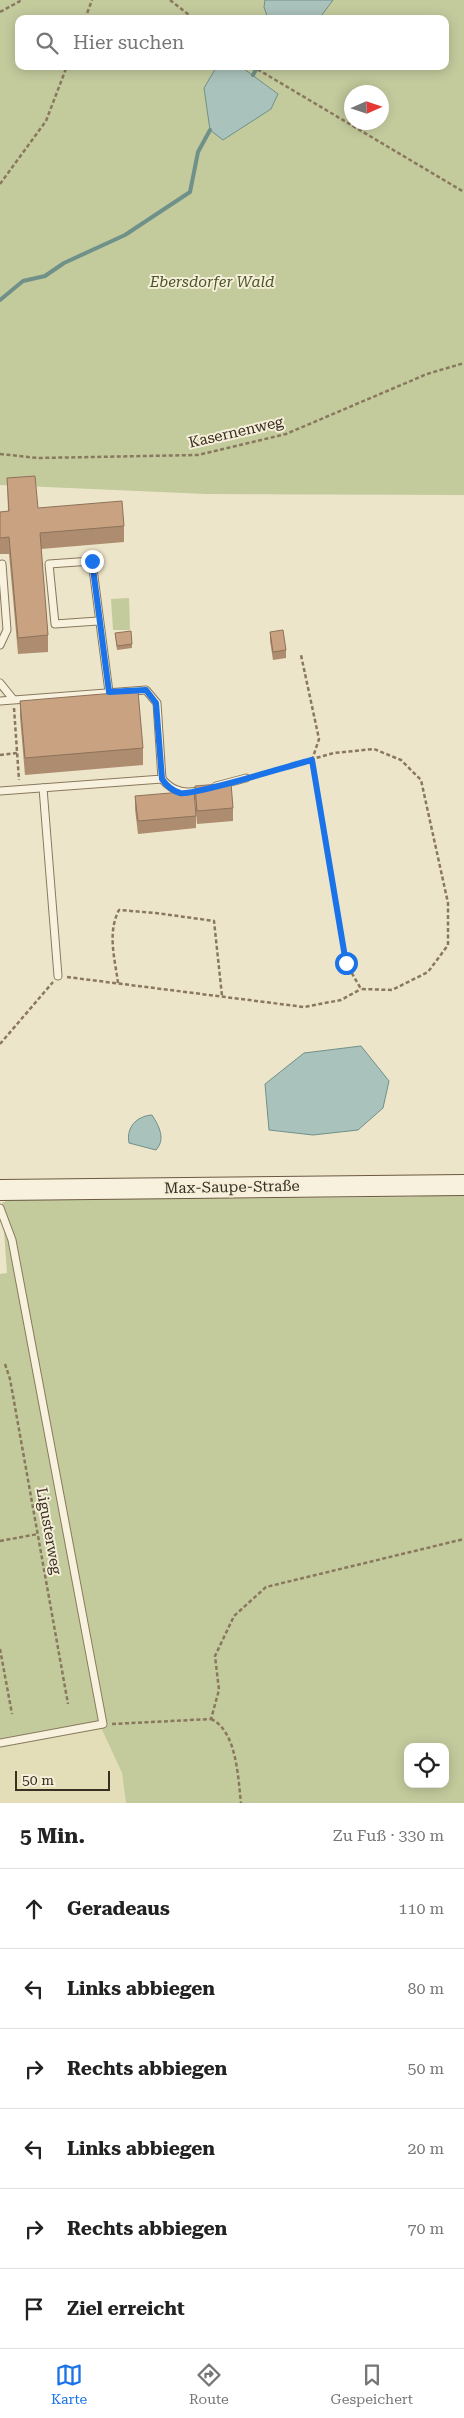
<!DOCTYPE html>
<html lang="de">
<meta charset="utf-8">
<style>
body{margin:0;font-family:"Roboto Serif",serif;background:#f6f6f6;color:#222}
.controls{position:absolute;right:15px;bottom:15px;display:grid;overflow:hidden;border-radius:10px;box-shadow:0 2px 12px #0003}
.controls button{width:45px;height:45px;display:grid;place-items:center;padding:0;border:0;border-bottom:1px solid #e0e0e0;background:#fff;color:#222;font:25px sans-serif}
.compass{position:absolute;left:344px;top:85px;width:45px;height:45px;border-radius:50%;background:#fff;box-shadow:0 2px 12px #0003;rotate:87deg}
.scale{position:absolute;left:15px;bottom:12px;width:95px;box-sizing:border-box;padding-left:5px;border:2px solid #3a2f21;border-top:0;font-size:14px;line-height:18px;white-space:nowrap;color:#3a2f21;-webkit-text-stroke:4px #f5eed9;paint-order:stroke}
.stop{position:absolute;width:15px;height:15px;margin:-11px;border:4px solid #1a73e8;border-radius:50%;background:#fff}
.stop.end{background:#1a73e8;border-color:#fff;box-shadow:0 1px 5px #0008}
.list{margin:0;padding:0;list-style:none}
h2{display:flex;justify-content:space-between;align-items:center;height:65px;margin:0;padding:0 20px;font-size:21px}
h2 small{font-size:16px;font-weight:400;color:#767676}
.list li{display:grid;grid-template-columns:32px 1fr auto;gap:15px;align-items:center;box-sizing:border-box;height:80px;padding:0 20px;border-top:1px solid #e0e0e0}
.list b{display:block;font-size:19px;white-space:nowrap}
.list em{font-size:16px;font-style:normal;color:#767676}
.icon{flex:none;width:28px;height:28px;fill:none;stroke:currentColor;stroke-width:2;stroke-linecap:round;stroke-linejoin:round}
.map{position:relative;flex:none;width:464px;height:1803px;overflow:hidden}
.search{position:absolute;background:#fff;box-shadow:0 2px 12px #0003;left:15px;right:15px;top:15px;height:55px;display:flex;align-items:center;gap:12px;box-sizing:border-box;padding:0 18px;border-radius:10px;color:#767676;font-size:19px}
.sheet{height:545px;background:#fff}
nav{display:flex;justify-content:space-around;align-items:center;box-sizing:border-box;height:70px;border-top:1px solid #e0e0e0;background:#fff;font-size:14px;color:#767676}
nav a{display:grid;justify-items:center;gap:2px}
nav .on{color:#1a73e8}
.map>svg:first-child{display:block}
.farmland{fill:#e3deb7}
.green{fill:#c3cb9d;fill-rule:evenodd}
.water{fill:#aac2bc;stroke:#70908a}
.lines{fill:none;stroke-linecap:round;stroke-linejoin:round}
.stream{stroke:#70908a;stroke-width:4}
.lane-casing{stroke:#89785e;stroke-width:9}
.secondary-casing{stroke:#6b5941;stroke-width:22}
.path{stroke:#89785e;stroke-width:2.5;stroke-dasharray:4 2.5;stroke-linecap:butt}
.lane{stroke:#f8f1dd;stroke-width:7}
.secondary{stroke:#f8f1dd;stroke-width:20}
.wall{fill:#ad8c6f}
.building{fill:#c9a381;stroke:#8d725a}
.route{stroke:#1a73e8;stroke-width:6}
.labels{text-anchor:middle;stroke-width:4;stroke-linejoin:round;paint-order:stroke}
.park-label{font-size:15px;font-style:italic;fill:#485629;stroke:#f5eed9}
.street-label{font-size:15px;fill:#3a2f21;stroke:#f5eed9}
</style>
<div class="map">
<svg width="464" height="1803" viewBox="0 0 464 1803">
<rect width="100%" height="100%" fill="#ede5c9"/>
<polygon class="farmland" points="99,1722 122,1773 126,1803 0,1803 0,1740"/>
<g class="green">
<path d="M0 0H464V495L206 494 0 485ZM19 19H445V66H19ZM352 92H382V122H352Z"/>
<polygon points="129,598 130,630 113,630 111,599"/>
<path d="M464 1194V1803H126L122 1773 99 1723 0 1740V1274L7 1273 2 1203 8 1200 408 1197ZM408 1747H445V1784H408Z"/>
</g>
<g class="water">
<polygon points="265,0 333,0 319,19 268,19 264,7"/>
<polygon points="217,66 240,66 278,94 271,109 223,140 210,130 204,88"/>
<polygon points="361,1046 389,1081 383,1108 358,1130 313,1135 269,1130 265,1084 304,1053"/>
<path d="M152 1115C159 1126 166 1139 156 1150L129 1143C126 1128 136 1116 152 1115Z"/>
</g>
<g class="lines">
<g class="stream">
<polyline points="253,75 258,66"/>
<polyline points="0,300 23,281 45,276 64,263 125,235 190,192 198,152 210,130"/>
</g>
<g class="lane-casing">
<g id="lane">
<polyline points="98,621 55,624 49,564 92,561 109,692"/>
<polyline points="0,645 7,630 2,564"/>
<polyline points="0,683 13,699"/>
<polyline points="0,701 146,690 157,703 162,779 0,791"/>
<path d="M162 779C174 793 186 794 204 790"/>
<polyline points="216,786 246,778"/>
<polyline points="43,788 58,976"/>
<polyline points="0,1208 12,1240 103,1724 0,1743"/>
</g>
</g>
<g class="secondary-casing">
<polyline id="secondary" points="0,1190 464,1185"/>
</g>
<g class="path">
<polyline points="170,0 194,19"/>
<polyline points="0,12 22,0"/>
<polyline points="85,19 92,0"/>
<polyline points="252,66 464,192"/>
<polyline points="0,184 46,121 67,66"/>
<polyline points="0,454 38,458 198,455 286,434 427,374 464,363"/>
<polyline points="14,708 19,780"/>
<polyline points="0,755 17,753"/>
<polyline points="254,775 334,753 374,749 401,760 421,780 448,903 448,945 428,972 392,990 361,989 346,963 312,760 319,739 301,655"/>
<polyline points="67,977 304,1007 341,1000 361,989"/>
<path d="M118 983C115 959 107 933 119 910L156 913 214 921 222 996"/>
<polyline points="0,1044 53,982"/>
<polyline points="5,1364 10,1379 68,1704"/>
<polyline points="0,1541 38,1534"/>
<polyline points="0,1649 12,1714"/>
<path d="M211 1719C237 1731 238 1778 241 1803"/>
<polyline points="112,1724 211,1719 219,1690 215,1656 234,1616 266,1587 464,1539"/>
</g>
<use href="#lane" class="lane"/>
<use href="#secondary" class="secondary"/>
</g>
<g class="wall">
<polygon points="7,478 38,508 124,526 124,542 41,549 48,635 48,652 18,654 9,554 0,554 0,512 8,511"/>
<polygon points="270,632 286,650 286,658 273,660 270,641"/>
<polygon points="115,633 132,644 132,648 117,650"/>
<polygon points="20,701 143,748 143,765 25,775 20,717"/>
<polygon points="195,786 233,808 233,821 197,824 195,799"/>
<polygon points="135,796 196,816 196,828 138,834 135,809"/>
</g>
<g class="building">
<polygon points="35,476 38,508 122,501 124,526 40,533 48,635 18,638 9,537 0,538 0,512 9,511 7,478"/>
<polygon points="283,630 286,650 273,652 270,632"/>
<polygon points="131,631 132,644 117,646 115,633"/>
<polygon points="138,691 143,748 25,758 20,701"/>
<polygon points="231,783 233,808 197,811 195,786"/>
<polygon points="194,791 196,816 138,821 135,796"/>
</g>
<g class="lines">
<path class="route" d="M92 561 109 692 146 690 156 703 162 779C166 785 173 791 180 793 193 796 291 765 312 760L346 963"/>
</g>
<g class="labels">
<g class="park-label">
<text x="212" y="287">Ebersdorfer Wald</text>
</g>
<g class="street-label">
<text transform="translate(236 432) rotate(-13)" y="5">Kasernenweg</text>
<text transform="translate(232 1187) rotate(-1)" y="5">Max-Saupe-Straße</text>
<text transform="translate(49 1531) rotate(80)" y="5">Ligusterweg</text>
</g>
</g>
</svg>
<div class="controls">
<button><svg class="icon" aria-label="locate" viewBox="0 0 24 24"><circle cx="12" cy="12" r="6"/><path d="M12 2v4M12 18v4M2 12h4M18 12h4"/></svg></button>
</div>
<svg class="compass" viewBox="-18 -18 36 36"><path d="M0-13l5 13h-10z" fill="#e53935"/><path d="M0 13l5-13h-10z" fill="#767676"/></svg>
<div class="scale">50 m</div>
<div class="stop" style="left:346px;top:963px"></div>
<div class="stop end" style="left:92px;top:561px"></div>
<div class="search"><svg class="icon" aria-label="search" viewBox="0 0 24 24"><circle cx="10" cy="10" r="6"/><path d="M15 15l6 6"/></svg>Hier suchen</div>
</div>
<section class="sheet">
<h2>5 Min.<small>Zu Fuß · 330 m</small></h2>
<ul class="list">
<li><svg class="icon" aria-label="ahead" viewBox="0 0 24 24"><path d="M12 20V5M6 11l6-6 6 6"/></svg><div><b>Geradeaus</b></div><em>110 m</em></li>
<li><svg class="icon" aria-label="left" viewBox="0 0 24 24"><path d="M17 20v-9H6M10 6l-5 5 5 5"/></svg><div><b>Links abbiegen</b></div><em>80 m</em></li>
<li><svg class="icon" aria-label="right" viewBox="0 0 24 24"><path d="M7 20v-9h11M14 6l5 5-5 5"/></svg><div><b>Rechts abbiegen</b></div><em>50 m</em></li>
<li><svg class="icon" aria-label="left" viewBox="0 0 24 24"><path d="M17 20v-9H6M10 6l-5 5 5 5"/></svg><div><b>Links abbiegen</b></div><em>20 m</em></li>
<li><svg class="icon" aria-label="right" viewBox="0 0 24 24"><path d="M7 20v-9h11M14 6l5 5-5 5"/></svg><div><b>Rechts abbiegen</b></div><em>70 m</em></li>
<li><svg class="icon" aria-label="arrive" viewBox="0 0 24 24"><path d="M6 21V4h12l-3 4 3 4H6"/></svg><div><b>Ziel erreicht</b></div></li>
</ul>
</section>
<nav>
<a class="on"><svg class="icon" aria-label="map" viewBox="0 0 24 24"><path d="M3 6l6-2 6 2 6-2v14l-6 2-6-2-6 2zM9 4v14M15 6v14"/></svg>Karte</a>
<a><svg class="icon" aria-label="directions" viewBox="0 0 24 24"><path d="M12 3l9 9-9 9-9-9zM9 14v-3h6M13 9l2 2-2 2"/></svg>Route</a>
<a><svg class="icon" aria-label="saved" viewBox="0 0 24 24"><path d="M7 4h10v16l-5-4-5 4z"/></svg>Gespeichert</a>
</nav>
